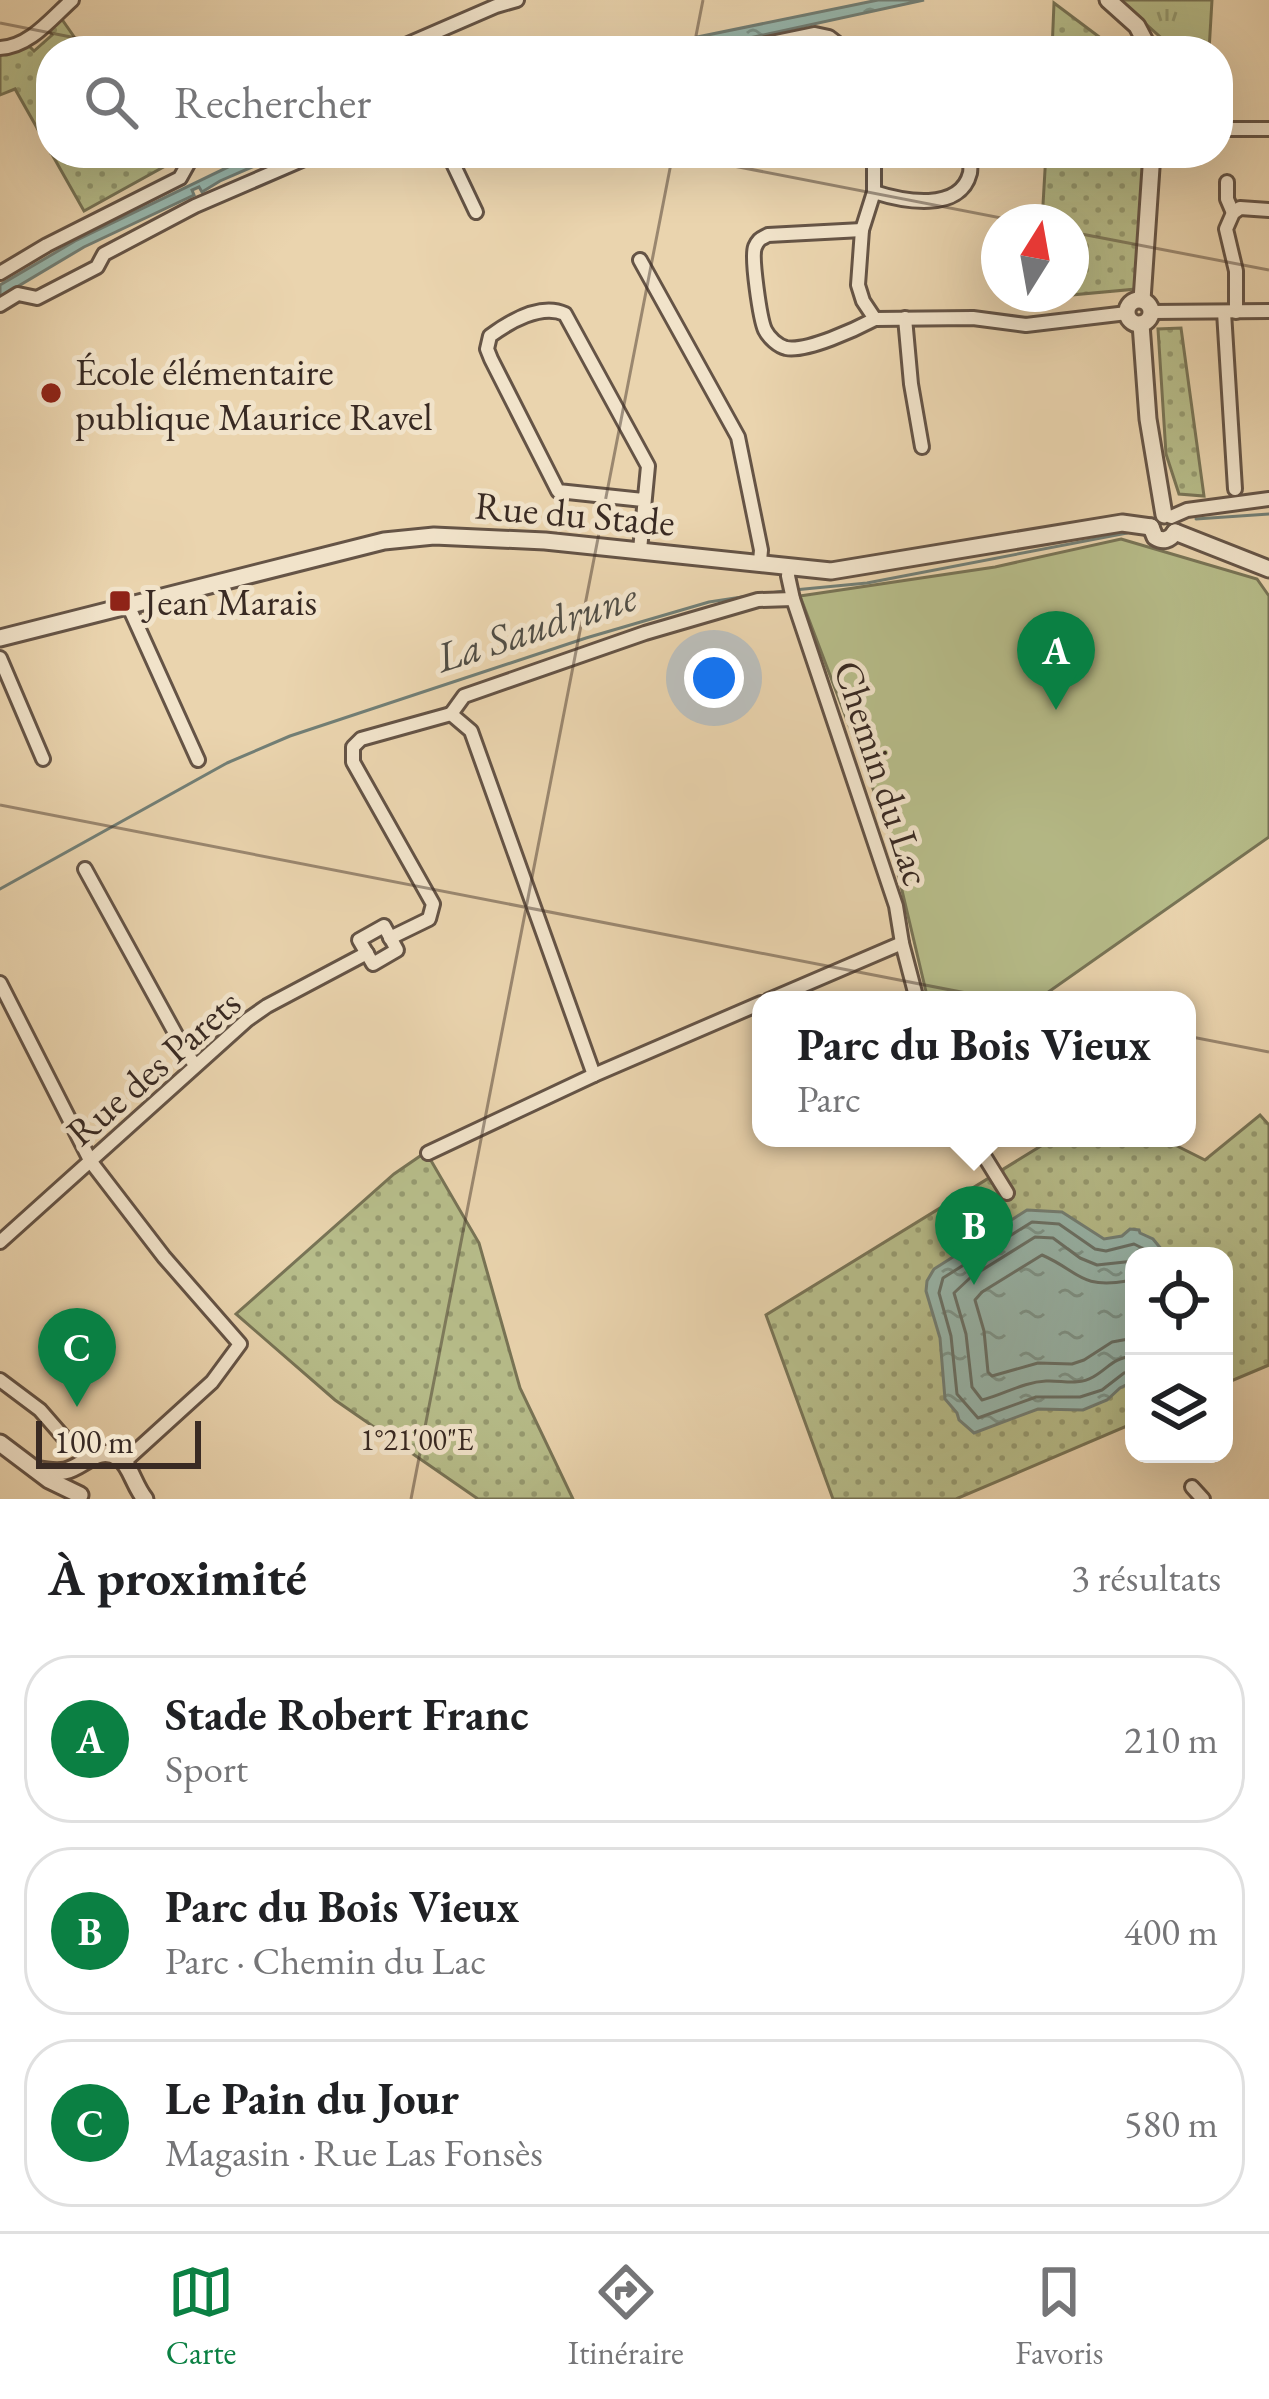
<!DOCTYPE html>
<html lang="fr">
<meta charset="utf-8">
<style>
body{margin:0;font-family:"EB Garamond",serif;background:#f2f2f2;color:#202124}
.controls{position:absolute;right:36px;bottom:36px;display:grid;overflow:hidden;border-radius:24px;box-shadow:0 12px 48px #0002}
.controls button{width:108px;height:108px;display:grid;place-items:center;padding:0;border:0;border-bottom:3px solid #e0e0e0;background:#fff;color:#202124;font:60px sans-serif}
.compass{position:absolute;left:981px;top:204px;width:108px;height:108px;border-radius:50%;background:#fff;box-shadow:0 12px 48px #0002;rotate:11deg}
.scale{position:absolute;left:36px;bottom:30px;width:165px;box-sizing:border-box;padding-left:12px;border:6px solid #392a23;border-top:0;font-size:33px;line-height:42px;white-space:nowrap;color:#392a23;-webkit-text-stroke:9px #f1e3ca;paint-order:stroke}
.you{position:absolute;left:714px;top:678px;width:42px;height:42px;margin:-30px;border:9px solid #fff;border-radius:50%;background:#1a73e8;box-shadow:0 0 0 18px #1a73e833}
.badge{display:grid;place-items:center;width:78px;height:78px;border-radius:50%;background:#0b8043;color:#fff;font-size:39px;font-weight:700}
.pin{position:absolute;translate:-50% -99px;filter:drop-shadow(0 3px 6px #0008)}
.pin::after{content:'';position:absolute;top:63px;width:42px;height:36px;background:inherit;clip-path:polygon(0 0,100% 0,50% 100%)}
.popup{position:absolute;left:752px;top:991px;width:444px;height:156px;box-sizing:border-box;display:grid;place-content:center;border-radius:24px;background:#fff;filter:drop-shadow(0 3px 9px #0005);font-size:39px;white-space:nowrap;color:#757577}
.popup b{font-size:45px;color:#202124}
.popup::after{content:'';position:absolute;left:50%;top:100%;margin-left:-24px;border:24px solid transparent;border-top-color:#fff}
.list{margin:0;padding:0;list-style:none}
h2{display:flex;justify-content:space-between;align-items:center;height:156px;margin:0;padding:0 48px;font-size:51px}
h2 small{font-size:39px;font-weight:400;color:#757577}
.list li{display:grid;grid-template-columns:78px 1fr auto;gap:36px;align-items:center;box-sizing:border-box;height:168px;margin:0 24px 24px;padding:0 24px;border:3px solid #e0e0e0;border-radius:48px}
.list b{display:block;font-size:45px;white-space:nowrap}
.list p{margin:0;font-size:39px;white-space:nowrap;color:#757577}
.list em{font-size:39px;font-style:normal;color:#757577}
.icon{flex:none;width:66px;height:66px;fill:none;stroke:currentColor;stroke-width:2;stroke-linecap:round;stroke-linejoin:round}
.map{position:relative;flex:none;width:1269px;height:1499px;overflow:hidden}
.search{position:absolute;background:#fff;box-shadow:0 12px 48px #0002;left:36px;right:36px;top:36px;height:132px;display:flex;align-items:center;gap:30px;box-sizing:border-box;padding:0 42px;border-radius:48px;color:#757577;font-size:45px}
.sheet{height:732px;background:#fff}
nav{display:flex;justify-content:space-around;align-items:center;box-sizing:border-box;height:168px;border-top:3px solid #e0e0e0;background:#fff;font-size:33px;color:#757577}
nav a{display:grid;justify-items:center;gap:6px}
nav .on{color:#0b8043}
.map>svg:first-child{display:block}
.grass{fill:url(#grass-tufts);stroke:#787456;stroke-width:3}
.park{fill:url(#park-dots);stroke:#787456;stroke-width:3}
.garden{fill:#b7bd8a;stroke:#787456;stroke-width:3}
.water{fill:url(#water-ripples);stroke:#727f76;stroke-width:3}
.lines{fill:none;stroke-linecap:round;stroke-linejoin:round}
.shore{stroke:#687168;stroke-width:3}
.stream{stroke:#727f76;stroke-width:3}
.minor-casing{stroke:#655446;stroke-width:18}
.tertiary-casing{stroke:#655446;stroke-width:21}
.minor{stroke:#f1e3ca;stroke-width:12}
.tertiary{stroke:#f1e3ca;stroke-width:15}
.ticks{fill:none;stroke:#392a23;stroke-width:3;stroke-opacity:0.45}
.poi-dot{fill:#8f2418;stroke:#f1e3ca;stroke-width:4.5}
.labels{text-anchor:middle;stroke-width:10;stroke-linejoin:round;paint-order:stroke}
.poi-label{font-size:39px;fill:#392a23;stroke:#f1e3ca;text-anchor:start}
.street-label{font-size:39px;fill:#392a23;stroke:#f1e3ca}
.water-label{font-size:42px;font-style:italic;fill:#514e46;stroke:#f1e3ca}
.ticks-label{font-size:30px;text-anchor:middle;fill:#392a23;stroke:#f1e3ca;stroke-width:10;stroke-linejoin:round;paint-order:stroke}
</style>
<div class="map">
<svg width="1269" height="1499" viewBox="0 0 1269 1499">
<defs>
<pattern id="grass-tufts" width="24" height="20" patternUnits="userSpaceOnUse" patternTransform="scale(3)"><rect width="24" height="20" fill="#b7bd8a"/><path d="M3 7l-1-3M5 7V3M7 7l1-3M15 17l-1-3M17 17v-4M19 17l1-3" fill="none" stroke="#969a70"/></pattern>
<pattern id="park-dots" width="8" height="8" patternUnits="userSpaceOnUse" patternTransform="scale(3)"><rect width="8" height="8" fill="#b7bd8a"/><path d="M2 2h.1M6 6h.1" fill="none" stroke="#969a70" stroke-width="1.8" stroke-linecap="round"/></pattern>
<pattern id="water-ripples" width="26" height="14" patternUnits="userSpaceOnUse" patternTransform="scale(3)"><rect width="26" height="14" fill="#98b8ae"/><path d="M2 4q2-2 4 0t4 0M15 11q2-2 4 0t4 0" fill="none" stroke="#7d968d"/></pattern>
</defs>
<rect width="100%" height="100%" fill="#ead4ae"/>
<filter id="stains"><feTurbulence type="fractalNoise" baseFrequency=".00167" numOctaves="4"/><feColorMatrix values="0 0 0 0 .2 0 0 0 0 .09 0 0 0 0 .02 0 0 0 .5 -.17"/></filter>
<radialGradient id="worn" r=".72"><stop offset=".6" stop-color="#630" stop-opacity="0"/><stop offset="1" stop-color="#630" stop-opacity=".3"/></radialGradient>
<polygon class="grass" points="1119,0 1212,0 1209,51 1176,51"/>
<g class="park">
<polygon points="1054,3 1118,51 1052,51"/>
<polygon points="61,18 84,51 51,51 51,153 182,153 176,160 84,211 15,89 0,95 0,53 18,51 28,45 34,51 52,35 48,29"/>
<polygon points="1046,153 1146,153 1136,289 1038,298 1038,294 1071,294 1071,222 1042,222"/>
<polygon points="1181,328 1204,496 1179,494 1166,454 1158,329"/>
<polygon points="1260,1115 1269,1125 1269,1365 1224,1384 1224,1256 1134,1256 1134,1423 956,1499 833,1499 766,1315 1054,1138 1069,1138 1073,1144 1108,1138 1161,1138 1205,1160"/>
<polygon points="426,1152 479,1243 520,1388 573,1499 478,1499 335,1400 236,1314 394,1174"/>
</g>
<polygon class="garden" points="1121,539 1257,579 1269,596 1269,837 1037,1000 928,1000 886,823 800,596 995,567"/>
<g class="water">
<polygon points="878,0 924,0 690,51 629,51"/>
<polygon points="257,153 284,153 220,181 202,192 199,187 192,190 194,195 84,247 0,297 0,285 75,241"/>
<polygon points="1027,1210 1062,1212 1104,1239 1122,1236 1130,1229 1139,1230 1140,1233 1153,1239 1167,1256 1134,1256 1134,1381 1120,1388 1107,1400 1083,1410 1038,1409 974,1433 959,1420 957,1413 945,1399 940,1338 926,1291 927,1281 934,1269"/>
</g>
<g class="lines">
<g class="shore">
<path d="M1134 1261 1097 1265 1080 1258 1053 1238 1035 1237 971 1277 954 1293 966 1334 972 1387 982 1400C1003 1395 1023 1382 1046 1381 1062 1380 1077 1386 1093 1377 1109 1368 1112 1358 1134 1356"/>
<path d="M1134 1286 1127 1281C1079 1289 1079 1271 1042 1255L982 1292 975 1300 984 1331 988 1372 992 1376 1038 1363 1072 1364 1084 1360 1112 1342 1134 1338"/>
<polyline points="1134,1371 1124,1373 1102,1390 1080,1397 1036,1397 978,1418 957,1394 951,1336 939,1293 943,1278 1032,1222 1059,1224 1095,1249 1106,1251 1134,1244 1144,1249 1151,1256"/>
</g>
<g class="stream">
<polyline points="1196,519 1269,514"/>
<polyline points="794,590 867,583 1127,533"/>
<polyline points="764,594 784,591"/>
<polyline points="0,889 227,763 290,736 586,638 709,602 755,595"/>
</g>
<g class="minor-casing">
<g id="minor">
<path d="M0 48C29 47 51 19 72 0"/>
<polyline points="392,51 496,6 517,0"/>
<polyline points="733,51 815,34 829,37 847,51"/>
<polyline points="1218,129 1269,129"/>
<polyline points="448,153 476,212"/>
<polyline points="874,153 874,192 862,230 858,285 863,301 875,319 973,318 1026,325 1127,313"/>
<polyline points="1227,182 1227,199 1233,213"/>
<path d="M874 192C902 201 960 213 970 173 971 167 970 160 970 153"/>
<path d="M862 230 768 235C761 239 759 238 755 247 751 257 760 319 765 330 769 338 778 346 786 348 807 352 856 329 875 319"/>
<polyline points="640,260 738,437 761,550 760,561"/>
<polyline points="0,273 47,245 180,178 194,153"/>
<polyline points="0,305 18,294 37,298 97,267 104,254 195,206 318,153"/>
<polyline points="1151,312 1269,311"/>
<polyline points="1224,312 1235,489"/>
<polyline points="1236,312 1236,271 1226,229 1233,213 1240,208 1269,210"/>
<polyline points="905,318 911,384 922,447"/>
<polyline points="1171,517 1187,510 1269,499"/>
<path d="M640 550 648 466 565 314C541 303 509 322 490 336L487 349 491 359 558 491 643 500"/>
<polyline points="789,566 788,576 793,599 896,906 902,943 917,1000"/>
<polyline points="128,605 198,760"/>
<polyline points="0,658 43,759"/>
<polyline points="451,714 471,731 594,1075"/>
<polyline points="451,714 464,696 645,633 758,600 793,599"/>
<polyline points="85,869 185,1051 195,1065"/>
<polygon points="384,926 397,950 373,964 359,940"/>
<polyline points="390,938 429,919 433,904 353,762 353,747 361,739 451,714"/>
<polyline points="0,983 91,1162 164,1257 240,1344 212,1382 124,1462"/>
<polyline points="769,1000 902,943"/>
<polyline points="973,1138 1007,1193"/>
<polyline points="428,1153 594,1075 761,1003"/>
<polyline points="0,1242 247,1020 267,1006 367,953"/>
<polyline points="0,1380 40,1410 67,1441 93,1455"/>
<polyline points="1192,1487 1203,1499"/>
</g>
</g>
<g class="tertiary-casing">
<g id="tertiary">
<polyline points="1108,0 1137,26 1150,51"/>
<polyline points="1142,300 1152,153"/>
<circle cx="1139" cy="312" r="12"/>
<polyline points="1141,324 1148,419 1164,515"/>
<path d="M1151 527 1155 537C1163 542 1170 540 1175 532"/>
<polyline points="1175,532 1269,569"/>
<polyline points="0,638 384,541 434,536 545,541 831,571 1122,523 1151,527"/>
<polyline points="0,1443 49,1480 80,1495"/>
<path d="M35 1469C45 1471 55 1473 65 1471 84 1467 98 1444 119 1458 130 1464 134 1486 145 1499"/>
</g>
</g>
<use href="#minor" class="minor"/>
<use href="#tertiary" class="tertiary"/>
</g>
<path class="ticks" d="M0 23 142 51M693 51 703 0M667 153 1022 222M1071 232 1269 270M0 805 1269 1052M411 1499 673 153"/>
<g class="poi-dot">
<circle cx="51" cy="393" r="12"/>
<rect x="108" y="589" width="24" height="24" rx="6"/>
</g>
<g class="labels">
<g class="poi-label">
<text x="75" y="385">École élémentaire<tspan x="75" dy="45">publique Maurice Ravel</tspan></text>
<text x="144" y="615">Jean Marais</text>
</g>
<g class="street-label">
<text transform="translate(575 513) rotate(5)" y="14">Rue du Stade</text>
<text transform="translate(883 773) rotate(72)" y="14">Chemin du Lac</text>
<text transform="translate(153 1067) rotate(-41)" y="14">Rue des Parets</text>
</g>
<g class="water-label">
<text transform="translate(536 626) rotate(-18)" y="15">La Saudrune</text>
</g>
</g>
<g class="ticks-label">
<text x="417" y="1450">1°21'00"E</text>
</g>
<rect width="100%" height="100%" filter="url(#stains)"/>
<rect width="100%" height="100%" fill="url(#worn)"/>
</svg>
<div class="controls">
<button><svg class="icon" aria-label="locate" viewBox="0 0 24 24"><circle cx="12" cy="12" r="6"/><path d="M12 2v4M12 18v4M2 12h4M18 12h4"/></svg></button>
<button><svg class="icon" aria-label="layers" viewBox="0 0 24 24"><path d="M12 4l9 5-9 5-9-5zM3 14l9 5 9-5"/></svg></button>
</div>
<svg class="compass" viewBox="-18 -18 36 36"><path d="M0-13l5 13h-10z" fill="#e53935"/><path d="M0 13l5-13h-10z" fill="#757577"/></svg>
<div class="scale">100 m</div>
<div class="you"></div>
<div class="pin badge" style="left:1056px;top:710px">A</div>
<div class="pin badge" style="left:974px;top:1285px">B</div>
<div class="popup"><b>Parc du Bois Vieux</b>Parc</div>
<div class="pin badge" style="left:77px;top:1407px">C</div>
<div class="search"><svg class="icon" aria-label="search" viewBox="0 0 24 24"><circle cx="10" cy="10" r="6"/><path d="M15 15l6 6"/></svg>Rechercher</div>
</div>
<section class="sheet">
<h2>À proximité<small>3 résultats</small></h2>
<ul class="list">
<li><span class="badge">A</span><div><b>Stade Robert Franc</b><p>Sport</p></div><em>210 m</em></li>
<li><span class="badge">B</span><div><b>Parc du Bois Vieux</b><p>Parc · Chemin du Lac</p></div><em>400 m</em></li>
<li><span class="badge">C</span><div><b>Le Pain du Jour</b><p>Magasin · Rue Las Fonsès</p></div><em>580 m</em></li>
</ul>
</section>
<nav>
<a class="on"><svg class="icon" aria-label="map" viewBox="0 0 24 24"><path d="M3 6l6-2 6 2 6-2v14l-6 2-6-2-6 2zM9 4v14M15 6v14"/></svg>Carte</a>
<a><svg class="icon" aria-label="directions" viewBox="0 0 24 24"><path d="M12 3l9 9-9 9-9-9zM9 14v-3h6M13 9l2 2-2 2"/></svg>Itinéraire</a>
<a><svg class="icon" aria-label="saved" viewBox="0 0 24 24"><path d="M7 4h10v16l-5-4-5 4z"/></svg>Favoris</a>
</nav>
